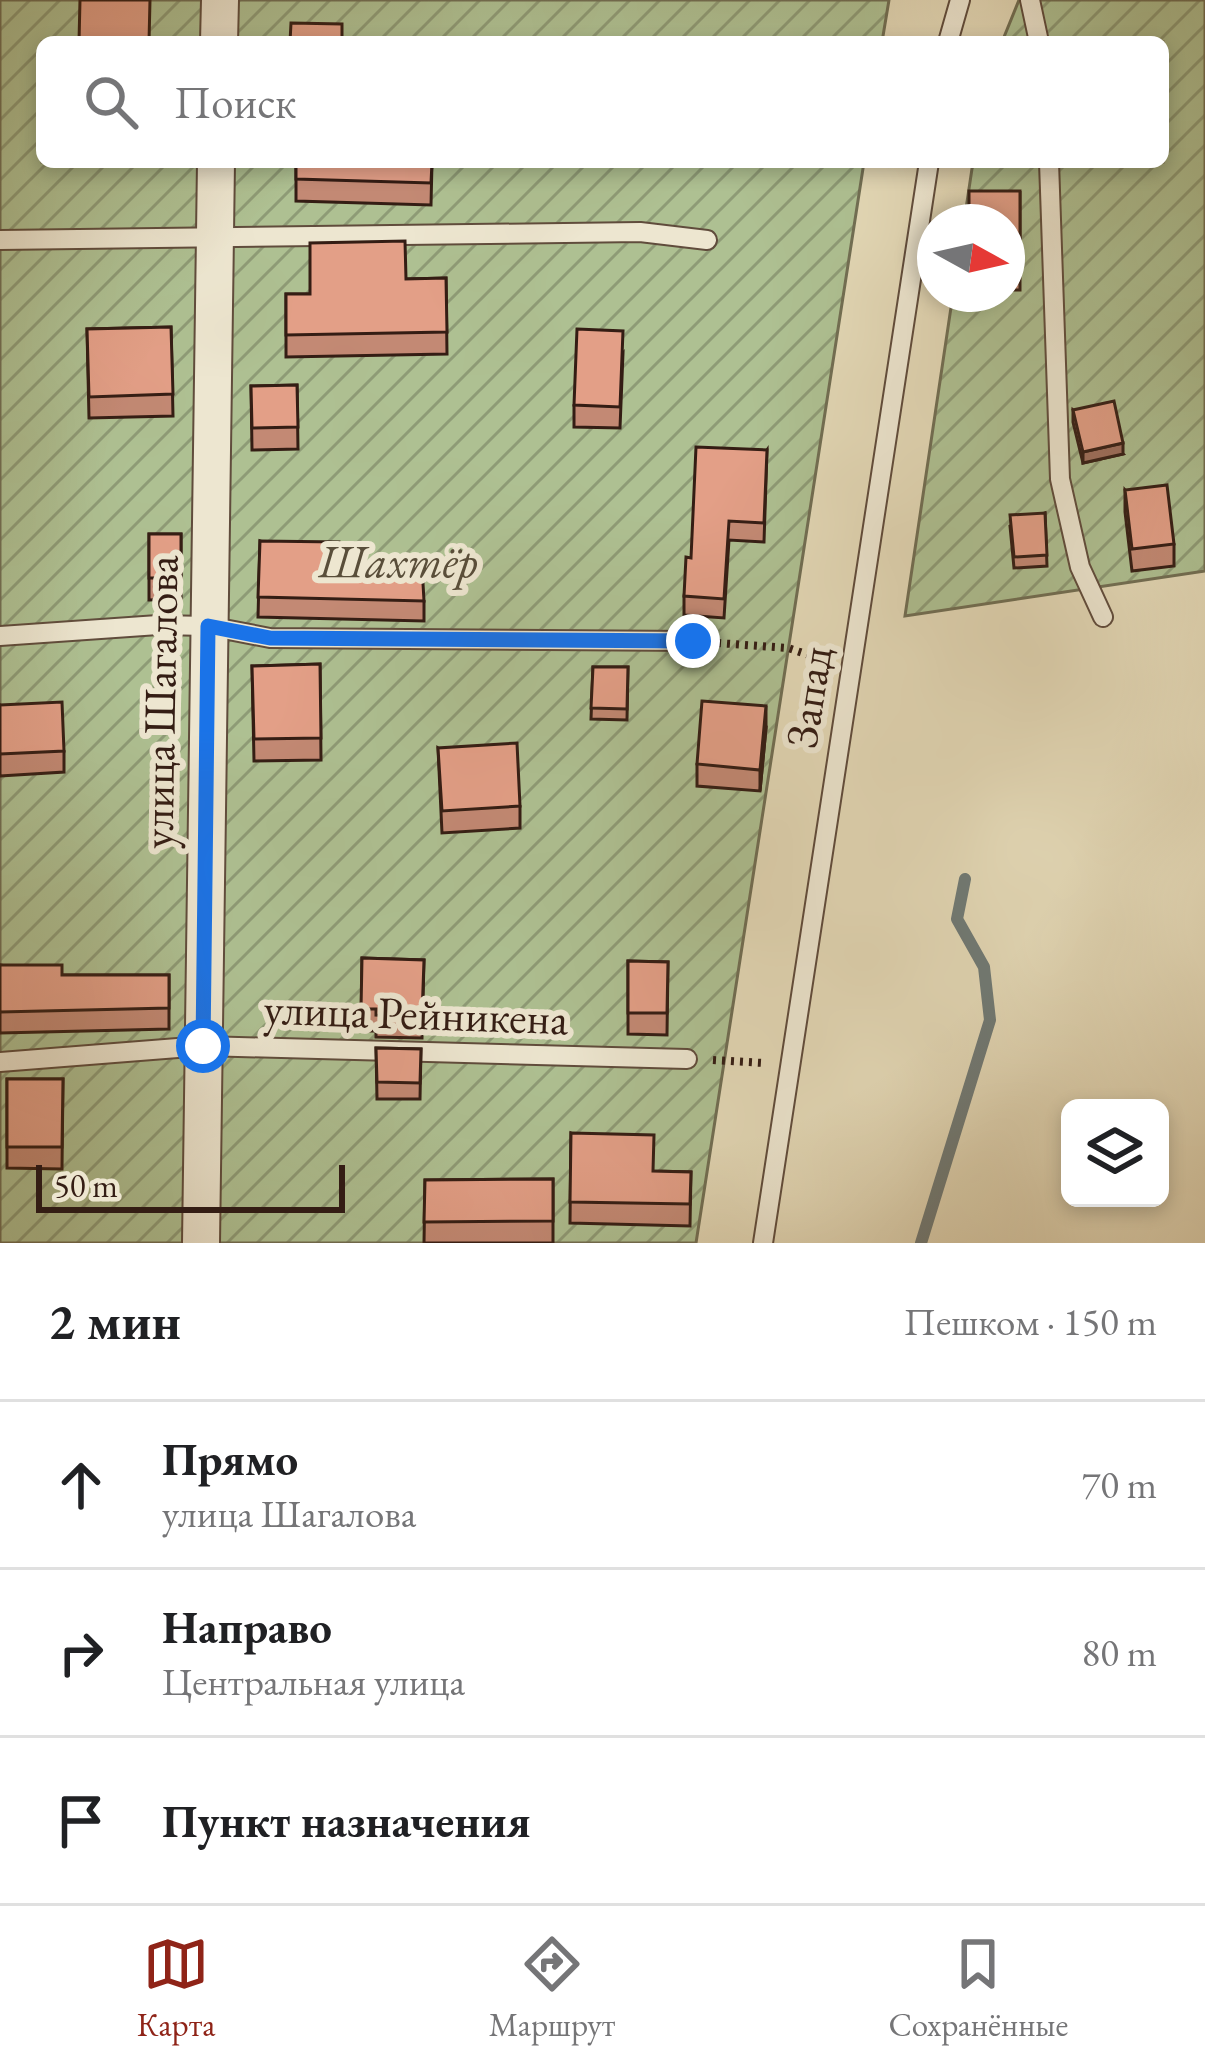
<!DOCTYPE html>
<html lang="ru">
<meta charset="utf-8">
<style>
body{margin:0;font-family:"EB Garamond",serif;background:#f6f6f6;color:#202124}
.controls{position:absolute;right:36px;bottom:36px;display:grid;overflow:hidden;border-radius:18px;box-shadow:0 6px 18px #0003}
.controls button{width:108px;height:108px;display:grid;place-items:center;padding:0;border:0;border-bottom:3px solid #e0e0e0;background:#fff;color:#202124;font:60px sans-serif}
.compass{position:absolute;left:917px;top:204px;width:108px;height:108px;border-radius:50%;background:#fff;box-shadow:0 6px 18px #0003;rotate:98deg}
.scale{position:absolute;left:36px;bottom:30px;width:309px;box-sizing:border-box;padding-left:12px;border:6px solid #341d14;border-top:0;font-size:33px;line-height:42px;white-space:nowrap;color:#341d14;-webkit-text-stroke:9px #ede6d0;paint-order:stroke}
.stop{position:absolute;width:36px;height:36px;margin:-27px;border:9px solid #1a73e8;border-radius:50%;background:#fff}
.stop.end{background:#1a73e8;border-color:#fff;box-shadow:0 3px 12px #0008}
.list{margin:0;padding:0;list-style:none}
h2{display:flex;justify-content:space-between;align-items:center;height:156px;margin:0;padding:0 48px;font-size:51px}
h2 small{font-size:39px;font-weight:400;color:#757577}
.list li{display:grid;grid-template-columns:78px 1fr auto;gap:36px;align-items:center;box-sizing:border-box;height:168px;padding:0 48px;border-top:3px solid #e0e0e0}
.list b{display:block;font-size:45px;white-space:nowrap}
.list p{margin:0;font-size:39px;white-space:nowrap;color:#757577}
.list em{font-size:39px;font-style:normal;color:#757577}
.icon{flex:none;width:66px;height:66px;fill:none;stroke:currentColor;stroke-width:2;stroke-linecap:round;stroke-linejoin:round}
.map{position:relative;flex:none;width:1205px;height:1243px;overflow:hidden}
.search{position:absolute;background:#fff;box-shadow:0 6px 18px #0003;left:36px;right:36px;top:36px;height:132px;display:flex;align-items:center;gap:30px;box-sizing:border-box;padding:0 42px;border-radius:18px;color:#757577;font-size:45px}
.sheet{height:660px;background:#fff}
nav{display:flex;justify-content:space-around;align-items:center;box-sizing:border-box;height:168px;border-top:3px solid #e0e0e0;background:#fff;font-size:33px;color:#757577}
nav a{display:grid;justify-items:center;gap:6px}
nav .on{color:#8f2418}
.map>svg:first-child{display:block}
.garden{fill:url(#garden-furrows);stroke:#716e53;stroke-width:3}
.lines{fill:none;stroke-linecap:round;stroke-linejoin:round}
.stream{stroke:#707a76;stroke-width:12}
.service-casing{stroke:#604c3c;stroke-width:22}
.minor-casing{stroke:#604c3c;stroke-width:40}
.path{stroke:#341d14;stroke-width:8;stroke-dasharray:3 6;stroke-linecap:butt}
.service{stroke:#ede6d0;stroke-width:18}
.minor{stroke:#ede6d0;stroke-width:36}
.wall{fill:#c38974;stroke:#341d14;stroke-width:3}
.shaded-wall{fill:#9f6f5e;stroke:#341d14;stroke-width:3}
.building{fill:#e39f87;stroke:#341d14;stroke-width:3}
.route{stroke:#1a73e8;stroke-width:15}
.labels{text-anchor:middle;stroke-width:12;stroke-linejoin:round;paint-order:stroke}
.park-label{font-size:45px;font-style:italic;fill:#594e3a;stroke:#ede6d0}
.street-label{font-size:45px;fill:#341d14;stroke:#ede6d0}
</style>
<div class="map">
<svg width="1205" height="1243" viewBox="0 0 1205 1243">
<defs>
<pattern id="garden-furrows" width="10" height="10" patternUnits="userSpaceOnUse" patternTransform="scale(3)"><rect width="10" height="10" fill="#aec092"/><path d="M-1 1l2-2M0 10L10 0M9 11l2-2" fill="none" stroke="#8e9b76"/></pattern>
</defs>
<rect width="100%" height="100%" fill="#e3d8b6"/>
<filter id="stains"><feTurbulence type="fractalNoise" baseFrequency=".00167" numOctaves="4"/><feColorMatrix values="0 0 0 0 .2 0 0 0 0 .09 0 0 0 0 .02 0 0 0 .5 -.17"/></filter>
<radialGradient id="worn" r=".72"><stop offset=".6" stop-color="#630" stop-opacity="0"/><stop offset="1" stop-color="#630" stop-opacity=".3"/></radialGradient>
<g class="garden">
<polygon points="0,0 889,0 882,42 42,42 42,162 864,162 696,1243 0,1243"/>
<polygon points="1019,0 1205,0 1205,571 905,616 953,294 1007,294 1007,222 964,222 973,162 1163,162 1163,42 1002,42"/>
</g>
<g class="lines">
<polyline class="stream" points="921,1243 990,1020 984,967 957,919 965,879"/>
<g class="service-casing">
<g id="service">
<polyline points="1030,0 1039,42"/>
<polyline points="948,42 960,0"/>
<polyline points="1049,162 1060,479 1080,567 1103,617"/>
<polyline points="0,240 640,232 707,240"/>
<polyline points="0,636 158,625 208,626 270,638 693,641"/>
<polyline points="0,1062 203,1046 687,1059"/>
<polyline points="763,1243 929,162"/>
</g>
</g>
<g class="minor-casing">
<g id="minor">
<polyline points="219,42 220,0"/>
<polyline points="201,1243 216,162"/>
</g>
</g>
<g class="path">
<polyline points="718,643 788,648 827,661"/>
<polyline points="713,1060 764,1063"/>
</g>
<use href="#service" class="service"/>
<use href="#minor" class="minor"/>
</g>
<g class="wall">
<polygon points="296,162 432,162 431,205 296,201"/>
<polygon points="1020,191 1020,290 1007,290 1007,222"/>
<polygon points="446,278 447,354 286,357 286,294 310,294 406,279"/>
<polygon points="171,327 173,416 89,418 87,329"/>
<polygon points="623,353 620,428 574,427 574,405"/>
<polygon points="297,385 298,449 252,450 251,386"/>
<polygon points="1073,410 1123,454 1083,463 1073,422"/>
<polygon points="767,450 764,542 729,540 724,618 684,615 684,596 691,558"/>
<polygon points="1125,490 1174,544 1174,566 1132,571 1125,512"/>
<polygon points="1045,513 1047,566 1014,568 1010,526"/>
<polygon points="149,534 181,534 181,599 149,600"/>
<polygon points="260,541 424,601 424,621 258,617"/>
<polygon points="320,664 321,760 254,761 252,666"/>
<polygon points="593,667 628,667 627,720 591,719"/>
<polygon points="0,705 64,751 64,772 0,776"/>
<polygon points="766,728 760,791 697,786 697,764"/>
<polygon points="438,748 520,806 520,828 442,833"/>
<polygon points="362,958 424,960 422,1038 376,1037 376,1031 361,1031"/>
<polygon points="628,961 668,962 667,1035 628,1034"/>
<polygon points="0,965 62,975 169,975 169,1029 0,1033"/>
<polygon points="376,1048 421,1049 420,1099 377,1099"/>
<polygon points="7,1079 63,1079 62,1169 7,1168"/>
<polygon points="571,1133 653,1171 691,1172 690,1226 570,1223"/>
<polygon points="553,1179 553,1243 424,1243 425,1180"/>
</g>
<g class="shaded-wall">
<polygon points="1123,443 1123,454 1083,463 1083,452"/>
<polygon points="766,706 766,728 760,791 760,770"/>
</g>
<g class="building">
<polygon points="80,0 150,0 149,42 79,42"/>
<polygon points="291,23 342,24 342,42 290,42"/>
<polygon points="603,38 603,42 523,42 523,39"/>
<polygon points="296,162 432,162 431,183 296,179"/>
<polygon points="969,191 1020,191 1020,269 1007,269 1007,222 969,222"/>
<polygon points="405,241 406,279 446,278 447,332 286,335 286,294 310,294 310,243"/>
<polygon points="171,327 173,394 89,397 87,329"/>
<polygon points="577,329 623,331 620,407 574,405"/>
<polygon points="297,385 298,427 252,428 251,386"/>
<polygon points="1114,401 1123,443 1083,452 1073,410"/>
<polygon points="696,447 767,450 764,523 729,521 724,599 684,596 686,557 691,558"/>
<polygon points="1167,485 1174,544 1132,549 1125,490"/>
<polygon points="1045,513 1047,555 1014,557 1010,515"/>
<rect x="149" y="534" width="32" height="44"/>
<polygon points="260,541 339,542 339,570 422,566 424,601 258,597"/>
<polygon points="320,664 321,738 254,739 252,666"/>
<polygon points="593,667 628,667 627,709 591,708"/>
<polygon points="702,701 766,706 760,770 697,764"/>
<polygon points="62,702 64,751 0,754 0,705"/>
<polygon points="517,743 520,806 442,811 438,748"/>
<polygon points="362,958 424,960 422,1017 376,1015 376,1009 361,1009"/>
<polygon points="628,961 668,962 667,1013 628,1013"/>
<polygon points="0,965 62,965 62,975 169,975 169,1008 0,1012"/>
<polygon points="376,1048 421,1049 420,1083 377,1082"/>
<polygon points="7,1079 63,1079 62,1147 7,1147"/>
<polygon points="571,1133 654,1135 653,1171 691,1172 690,1204 570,1202"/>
<polygon points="553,1179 553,1221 424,1222 425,1180"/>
</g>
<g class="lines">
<polyline class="route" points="203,1046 208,626 270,638 693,641"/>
</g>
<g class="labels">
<g class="park-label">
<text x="398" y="577">Шахтёр</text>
</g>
<g class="street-label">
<text transform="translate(808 697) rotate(-81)" y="16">Запад</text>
<text transform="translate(159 702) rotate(-89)" y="16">улица Шагалова</text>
<text transform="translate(416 1013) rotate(2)" y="16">улица Рейникена</text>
</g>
</g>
<rect width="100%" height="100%" filter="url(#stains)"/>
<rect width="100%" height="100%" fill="url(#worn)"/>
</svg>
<div class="controls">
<button><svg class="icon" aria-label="layers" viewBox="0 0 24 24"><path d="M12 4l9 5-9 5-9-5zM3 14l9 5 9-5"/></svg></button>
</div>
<svg class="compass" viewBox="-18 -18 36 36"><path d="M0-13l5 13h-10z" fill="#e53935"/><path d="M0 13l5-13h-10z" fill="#757577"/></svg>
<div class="scale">50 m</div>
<div class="stop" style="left:203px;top:1046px"></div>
<div class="stop end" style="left:693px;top:641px"></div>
<div class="search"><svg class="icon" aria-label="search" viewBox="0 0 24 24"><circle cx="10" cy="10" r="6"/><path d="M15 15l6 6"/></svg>Поиск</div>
</div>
<section class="sheet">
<h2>2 мин<small>Пешком · 150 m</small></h2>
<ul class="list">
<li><svg class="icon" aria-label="ahead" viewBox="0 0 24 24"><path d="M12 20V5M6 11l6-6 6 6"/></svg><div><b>Прямо</b><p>улица Шагалова</p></div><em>70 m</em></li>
<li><svg class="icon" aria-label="right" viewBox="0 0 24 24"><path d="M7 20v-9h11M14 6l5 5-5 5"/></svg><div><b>Направо</b><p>Центральная улица</p></div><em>80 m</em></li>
<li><svg class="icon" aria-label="arrive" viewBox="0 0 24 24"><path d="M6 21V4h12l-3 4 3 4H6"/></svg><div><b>Пункт назначения</b></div></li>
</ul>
</section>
<nav>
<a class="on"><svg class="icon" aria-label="map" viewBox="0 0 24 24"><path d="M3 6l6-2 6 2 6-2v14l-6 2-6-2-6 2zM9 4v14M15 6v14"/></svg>Карта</a>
<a><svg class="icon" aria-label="directions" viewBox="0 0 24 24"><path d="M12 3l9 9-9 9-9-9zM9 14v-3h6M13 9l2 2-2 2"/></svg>Маршрут</a>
<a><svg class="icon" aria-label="saved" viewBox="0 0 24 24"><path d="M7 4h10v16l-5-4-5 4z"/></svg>Сохранённые</a>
</nav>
